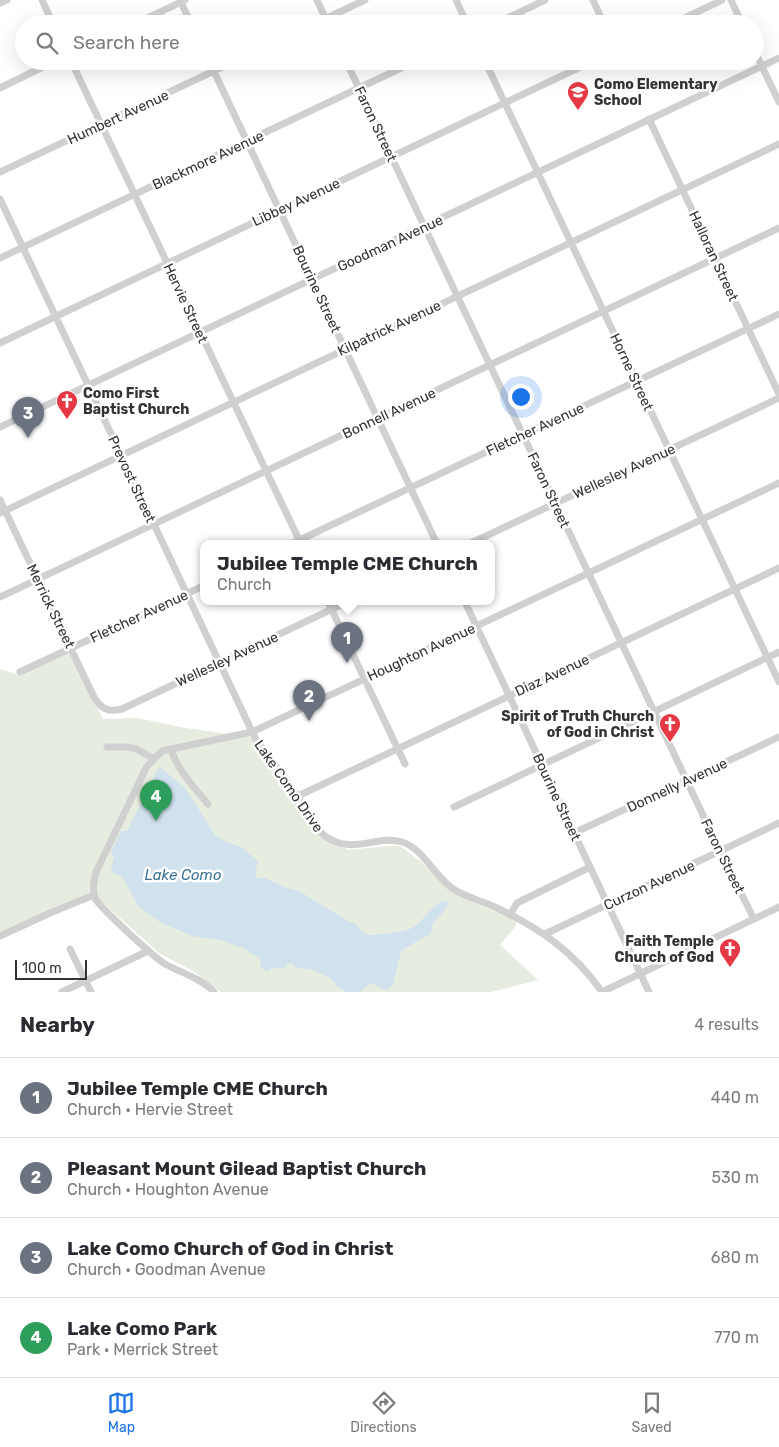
<!DOCTYPE html>
<meta charset="utf-8">
<style>
body{margin:0;font-family:Rubik,sans-serif;background:#f7f7f7;color:#2b2b33}
.scale{position:absolute;left:15px;bottom:12px;width:72px;box-sizing:border-box;padding-left:5px;border:2px solid #333;border-top:0;font-size:14px;line-height:18px;white-space:nowrap;color:#333;-webkit-text-stroke:4px #fff;paint-order:stroke}
.you{position:absolute;left:520px;top:396px;width:18px;height:18px;margin:-12px;border:4px solid #fff;border-radius:50%;background:#1a73e8;box-shadow:0 0 0 8px #1a73e833}
.badge{display:grid;place-items:center;width:32px;height:32px;border-radius:50%;background:#1a73e8;color:#fff;font-size:16px;font-weight:700}
.pin{position:absolute;translate:-50% -41px;filter:drop-shadow(0 1px 2px #0008)}
.pin::after{content:'';position:absolute;top:26px;width:18px;height:15px;background:inherit;clip-path:polygon(0 0,100% 0,50% 100%)}
.popup{position:absolute;left:200px;top:540px;width:295px;height:65px;box-sizing:border-box;display:grid;place-content:center;border-radius:10px;background:#fff;filter:drop-shadow(0 1px 4px #0005);font-size:16px;white-space:nowrap;color:#7c7c81}
.popup b{font-size:19px;color:#2b2b33}
.popup::after{content:'';position:absolute;left:50%;top:100%;margin-left:-10px;border:10px solid transparent;border-top-color:#fff}
.list{margin:0;padding:0;list-style:none}
h2{display:flex;justify-content:space-between;align-items:center;height:65px;margin:0;padding:0 20px;font-size:21px}
h2 small{font-size:16px;font-weight:400;color:#7c7c81}
.list li{display:grid;grid-template-columns:32px 1fr auto;gap:15px;align-items:center;box-sizing:border-box;height:80px;padding:0 20px;border-top:1px solid #e1e1e2}
.list b{display:block;font-size:19px;white-space:nowrap}
.list p{margin:0;font-size:16px;white-space:nowrap;color:#7c7c81}
.list em{font-size:16px;font-style:normal;color:#7c7c81}
.icon{flex:none;width:28px;height:28px;fill:none;stroke:currentColor;stroke-width:2;stroke-linecap:round;stroke-linejoin:round}
.map{position:relative;flex:none;width:779px;height:992px;overflow:hidden}
.search{position:absolute;background:#fff;box-shadow:0 5px 20px #0002;left:15px;right:15px;top:15px;height:55px;display:flex;align-items:center;gap:12px;box-sizing:border-box;padding:0 18px;border-radius:28px;color:#7c7c81;font-size:19px}
.sheet{height:385px;background:#fff}
nav{display:flex;justify-content:space-around;align-items:center;box-sizing:border-box;height:70px;border-top:1px solid #e1e1e2;background:#fff;font-size:14px;color:#7c7c81}
nav a{display:grid;justify-items:center;gap:2px}
nav .on{color:#1a73e8}
.map>svg:first-child{display:block}
.green{fill:#e6ecdf}
.water{fill:#cfe2ee}
.lines{fill:none;stroke-linecap:round;stroke-linejoin:round}
.minor{stroke:#d0d0d0;stroke-width:7}
.labels{text-anchor:middle;stroke-width:5;stroke-linejoin:round;paint-order:stroke}
.poi-label{font-size:14px;font-weight:bold;fill:#333;stroke:#fff;text-anchor:start}
.street-label{font-size:14px;fill:#333;stroke:#fff}
.water-label{font-size:15px;font-style:italic;fill:#3f7597;stroke:#fff}
</style>
<div class="map">
<svg width="779" height="992" viewBox="0 0 779 992">
<rect width="100%" height="100%" fill="#fff"/>
<polygon class="green" points="69,652 103,719 138,718 185,728 250,737 324,839 349,850 387,846 400,846 420,861 453,893 517,921 515,927 500,945 538,980 491,992 221,992 193,971 159,953 94,895 0,934 0,669 19,675"/>
<path class="water" d="M161 768 185 788 215 835 224 841 241 847 258 861 255 873 257 878H265L284 887 299 891 346 920 357 925 360 930 367 935C377 935 405 933 414 927 425 919 431 906 444 901L449 902C444 915 436 916 431 927L433 931 428 936 424 937 401 951 393 985 387 990C381 989 377 985 371 983L360 992H347L338 987 330 978 313 970 295 967 292 963 288 964 284 968H272L267 971 261 968 260 958 243 948 220 940 192 936 160 922 138 906 125 881 121 876 113 873 111 867 114 857 111 852 121 831H127L158 769Z"/>
<g class="lines">
<g class="minor">
<polyline points="42,0 53,24"/>
<polyline points="180,0 191,24"/>
<polyline points="317,0 328,24"/>
<polyline points="456,0 467,24"/>
<polyline points="593,0 604,24"/>
<polyline points="731,0 742,24"/>
<polyline points="0,3 7,0"/>
<polyline points="135,24 185,0"/>
<polyline points="314,24 365,0"/>
<polyline points="495,24 545,0"/>
<polyline points="672,24 722,0"/>
<polyline points="755,52 779,102"/>
<polyline points="71,61 301,544"/>
<polyline points="209,61 437,544"/>
<polyline points="346,61 720,851 754,919"/>
<polyline points="485,61 779,682"/>
<polyline points="0,88 55,61"/>
<polyline points="649,119 779,394"/>
<polyline points="0,172 235,61"/>
<path d="M0 199 256 740C270 758 284 776 297 795 306 808 312 826 325 836 353 856 377 834 402 842 423 848 436 879 455 890 468 898 483 901 497 908 541 929 574 952 602 992"/>
<polyline points="0,258 416,61"/>
<polyline points="0,343 593,61"/>
<polyline points="0,427 779,58"/>
<path d="M0 500 93 695C100 708 107 713 122 709L347 602"/>
<polyline points="0,513 779,144"/>
<polyline points="291,544 779,314"/>
<polyline points="469,544 779,398"/>
<polyline points="0,597 779,228"/>
<polyline points="328,602 405,764"/>
<polyline points="465,602 649,992"/>
<polyline points="20,672 203,586"/>
<polyline points="107,747 127,747 136,749 153,758"/>
<path d="M171 749C178 771 194 787 208 804"/>
<polyline points="298,796 779,568"/>
<polyline points="454,807 779,652"/>
<polyline points="574,833 779,737"/>
<polyline points="510,915 517,903 590,867"/>
<polyline points="545,934 779,823"/>
<polyline points="0,936 50,913 94,895"/>
<polyline points="70,949 91,992"/>
<polyline points="62,992 148,951"/>
<path d="M214 992C201 978 181 973 165 964 155 958 99 907 95 898 92 889 94 881 96 872L147 766 162 751 252 732 779 483"/>
<polyline points="602,992 779,907"/>
</g>
</g>
<defs>
<g id="school-pin" transform="scale(1.125)"><path d="M0 17L-7.5 6A9.5 9.5 0 1 1 7.5 6Z" fill="#e63946" stroke="#fff"/><path d="M0-5L7-2L0 1L-7-2ZM-4 1L0 2.5L4 1V4Q0 6-4 4Z" fill="#fff"/></g>
<g id="church-pin" transform="scale(1.125)"><path d="M0 17L-7.5 6A9.5 9.5 0 1 1 7.5 6Z" fill="#e63946" stroke="#fff"/><path d="M-1.2-6h2.4v3.5h3.3v2.4h-3.3V6h-2.4V-.1h-3.3v-2.4h3.3Z" fill="#fff"/></g>
</defs>
<g fill-rule="evenodd">
<use href="#school-pin" x="578" y="92"/>
<use href="#church-pin" x="67" y="401"/>
<use href="#church-pin" x="670" y="724"/>
<use href="#church-pin" x="730" y="949"/>
</g>
<g class="labels">
<g class="poi-label">
<text x="594" y="89">Como Elementary<tspan x="594" dy="16">School</tspan></text>
<text x="83" y="398">Como First<tspan x="83" dy="16">Baptist Church</tspan></text>
<text x="654" y="721" text-anchor="end">Spirit of Truth Church<tspan x="654" dy="16">of God in Christ</tspan></text>
<text x="714" y="946" text-anchor="end">Faith Temple<tspan x="714" dy="16">Church of God</tspan></text>
</g>
<g class="street-label">
<text transform="translate(118 117) rotate(-25)" y="5">Humbert Avenue</text>
<text transform="translate(376 124) rotate(65)" y="5">Faron Street</text>
<text transform="translate(208 160) rotate(-25)" y="5">Blackmore Avenue</text>
<text transform="translate(296 202) rotate(-25)" y="5">Libbey Avenue</text>
<text transform="translate(390 243) rotate(-25)" y="5">Goodman Avenue</text>
<text transform="translate(714 256) rotate(65)" y="5">Halloran Street</text>
<text transform="translate(317 289) rotate(65)" y="5">Bourine Street</text>
<text transform="translate(186 303) rotate(65)" y="5">Hervie Street</text>
<text transform="translate(389 328) rotate(-25)" y="5">Kilpatrick Avenue</text>
<text transform="translate(632 372) rotate(65)" y="5">Horne Street</text>
<text transform="translate(389 413) rotate(-25)" y="5">Bonnell Avenue</text>
<text transform="translate(535 429) rotate(-25)" y="5">Fletcher Avenue</text>
<text transform="translate(624 471) rotate(-25)" y="5">Wellesley Avenue</text>
<text transform="translate(132 479) rotate(65)" y="5">Prevost Street</text>
<text transform="translate(549 490) rotate(65)" y="5">Faron Street</text>
<text transform="translate(51 606) rotate(64)" y="5">Merrick Street</text>
<text transform="translate(139 616) rotate(-25)" y="5">Fletcher Avenue</text>
<text transform="translate(421 652) rotate(-25)" y="5">Houghton Avenue</text>
<text transform="translate(227 659) rotate(-25)" y="5">Wellesley Avenue</text>
<text transform="translate(552 675) rotate(-25)" y="5">Diaz Avenue</text>
<text transform="translate(677 785) rotate(-25)" y="5">Donnelly Avenue</text>
<text transform="translate(289 786) rotate(55)" y="5">Lake Como Drive</text>
<text transform="translate(557 797) rotate(65)" y="5">Bourine Street</text>
<text transform="translate(723 856) rotate(64)" y="5">Faron Street</text>
<text transform="translate(649 885) rotate(-25)" y="5">Curzon Avenue</text>
</g>
<g class="water-label">
<text x="183" y="880">Lake Como</text>
</g>
</g>
</svg>
<div class="scale">100 m</div>
<div class="you"></div>
<div class="pin badge" style="left:347px;top:663px;background:#6b7280">1</div>
<div class="popup"><b>Jubilee Temple CME Church</b>Church</div>
<div class="pin badge" style="left:309px;top:721px;background:#6b7280">2</div>
<div class="pin badge" style="left:28px;top:438px;background:#6b7280">3</div>
<div class="pin badge" style="left:156px;top:821px;background:#2e9e5b">4</div>
<div class="search"><svg class="icon" aria-label="search" viewBox="0 0 24 24"><circle cx="10" cy="10" r="6"/><path d="M15 15l6 6"/></svg>Search here</div>
</div>
<section class="sheet">
<h2>Nearby<small>4 results</small></h2>
<ul class="list">
<li><span class="badge" style="background:#6b7280">1</span><div><b>Jubilee Temple CME Church</b><p>Church · Hervie Street</p></div><em>440 m</em></li>
<li><span class="badge" style="background:#6b7280">2</span><div><b>Pleasant Mount Gilead Baptist Church</b><p>Church · Houghton Avenue</p></div><em>530 m</em></li>
<li><span class="badge" style="background:#6b7280">3</span><div><b>Lake Como Church of God in Christ</b><p>Church · Goodman Avenue</p></div><em>680 m</em></li>
<li><span class="badge" style="background:#2e9e5b">4</span><div><b>Lake Como Park</b><p>Park · Merrick Street</p></div><em>770 m</em></li>
</ul>
</section>
<nav>
<a class="on"><svg class="icon" aria-label="map" viewBox="0 0 24 24"><path d="M3 6l6-2 6 2 6-2v14l-6 2-6-2-6 2zM9 4v14M15 6v14"/></svg>Map</a>
<a><svg class="icon" aria-label="directions" viewBox="0 0 24 24"><path d="M12 3l9 9-9 9-9-9zM9 14v-3h6M13 9l2 2-2 2"/></svg>Directions</a>
<a><svg class="icon" aria-label="saved" viewBox="0 0 24 24"><path d="M7 4h10v16l-5-4-5 4z"/></svg>Saved</a>
</nav>
